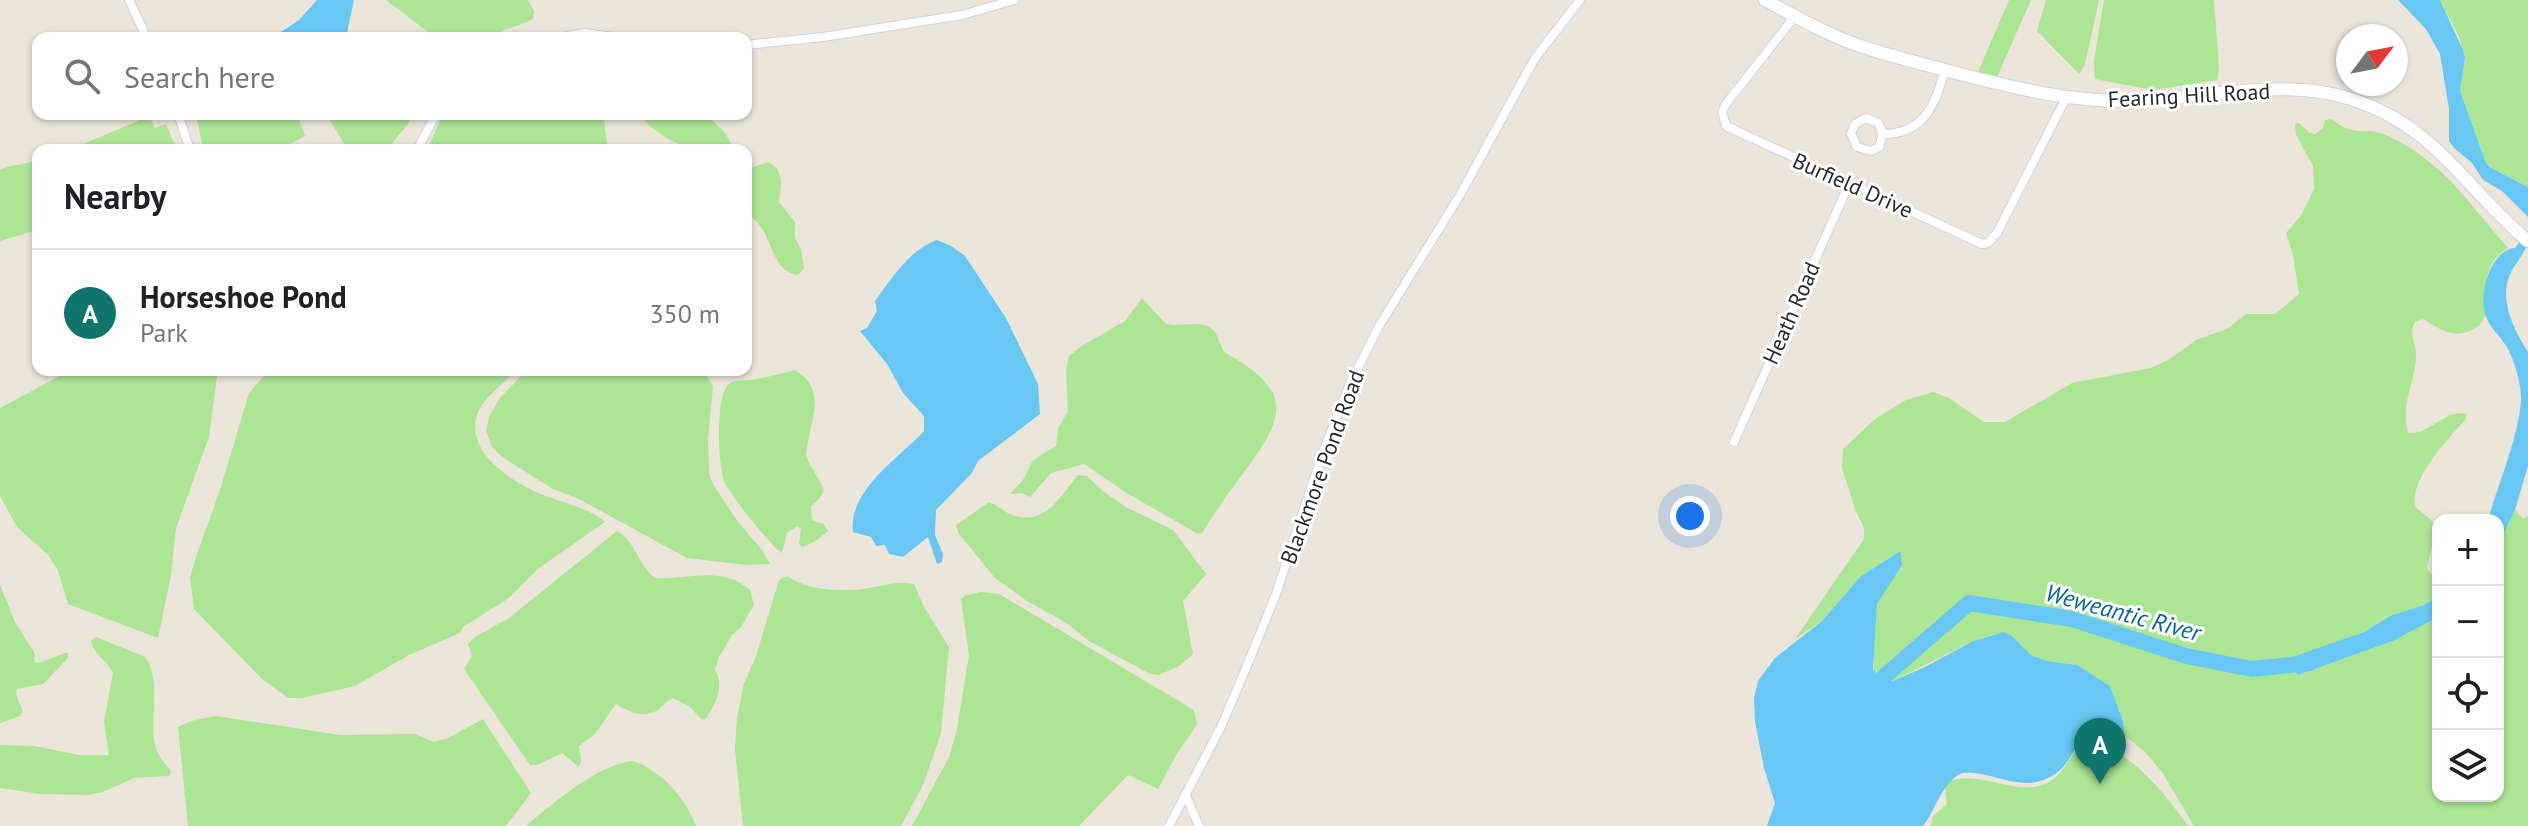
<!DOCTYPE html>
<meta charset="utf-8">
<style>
body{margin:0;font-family:"PT Sans",sans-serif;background:#f2f2f2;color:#202124}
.controls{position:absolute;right:24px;bottom:24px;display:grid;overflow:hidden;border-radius:16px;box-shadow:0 2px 6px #0004}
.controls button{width:72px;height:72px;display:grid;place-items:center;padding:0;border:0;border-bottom:2px solid #e0e0e0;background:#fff;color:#202124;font:40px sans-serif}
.compass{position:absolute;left:2336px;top:24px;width:72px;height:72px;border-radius:50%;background:#fff;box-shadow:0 2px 6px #0004;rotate:58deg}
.you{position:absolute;left:1690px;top:516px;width:28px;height:28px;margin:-20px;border:6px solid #fff;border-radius:50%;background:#1a73e8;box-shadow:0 0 0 12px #1a73e833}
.badge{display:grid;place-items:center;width:52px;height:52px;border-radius:50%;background:#0f766e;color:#fff;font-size:26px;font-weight:700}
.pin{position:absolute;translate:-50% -66px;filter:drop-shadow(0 2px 4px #0008)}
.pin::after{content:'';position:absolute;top:42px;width:28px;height:24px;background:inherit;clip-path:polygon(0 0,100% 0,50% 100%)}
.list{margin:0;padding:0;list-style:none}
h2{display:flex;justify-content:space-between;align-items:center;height:104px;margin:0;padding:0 32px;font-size:34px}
h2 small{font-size:26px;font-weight:400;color:#757577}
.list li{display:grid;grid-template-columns:52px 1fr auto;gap:24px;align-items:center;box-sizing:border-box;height:128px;padding:0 32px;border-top:2px solid #e0e0e0}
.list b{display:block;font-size:30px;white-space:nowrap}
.list p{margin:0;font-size:26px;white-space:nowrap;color:#757577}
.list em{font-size:26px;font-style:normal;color:#757577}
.icon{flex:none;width:44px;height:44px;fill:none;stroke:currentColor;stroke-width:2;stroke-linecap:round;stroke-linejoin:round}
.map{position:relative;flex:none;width:2528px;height:826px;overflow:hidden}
.search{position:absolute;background:#fff;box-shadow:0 2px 6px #0004;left:32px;top:32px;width:720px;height:88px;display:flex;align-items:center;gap:20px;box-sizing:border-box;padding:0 28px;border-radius:16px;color:#757577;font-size:30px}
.panel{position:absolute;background:#fff;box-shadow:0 2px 6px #0004;left:32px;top:144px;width:720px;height:232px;border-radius:16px}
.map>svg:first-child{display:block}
.green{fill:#ace594}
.water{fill:#68c8f3}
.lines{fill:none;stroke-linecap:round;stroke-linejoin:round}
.river{stroke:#68c8f3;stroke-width:16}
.minor-casing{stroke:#cfd2e3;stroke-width:10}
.secondary-casing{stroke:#cfd2e3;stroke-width:14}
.minor{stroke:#fff;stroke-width:8}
.secondary{stroke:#fff;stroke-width:12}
.labels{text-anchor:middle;stroke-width:6;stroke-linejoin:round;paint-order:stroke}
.street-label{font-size:22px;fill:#292929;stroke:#fff}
.water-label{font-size:24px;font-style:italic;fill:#08649e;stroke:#fff}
</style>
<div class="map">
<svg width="2528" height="826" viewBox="0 0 2528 826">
<rect width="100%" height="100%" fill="#ece5da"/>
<g class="green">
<path d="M386 0H528L534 11 533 19C520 26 498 30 490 38H436Z"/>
<polygon points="2009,0 2031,0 1997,77 1978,72"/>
<polygon points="2046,0 2099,0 2085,64 2079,74 2037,31"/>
<polygon points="2104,0 2214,0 2219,68 2217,80 2153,90 2095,79 2094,61"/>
<polygon points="2440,0 2528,0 2528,187 2491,168 2486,163 2460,91 2465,58 2459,37"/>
<polygon points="196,114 297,114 305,136 279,150 203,150"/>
<polygon points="326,114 412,114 409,123 386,150 348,150"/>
<polygon points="443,114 603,114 608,150 427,150"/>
<path d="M640 114H706C719 128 727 130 733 150 722 150 704 153 694 150 678 145 648 130 640 114Z"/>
<polygon points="145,118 150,118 155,128 166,124 177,150 69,150"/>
<path d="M2331 119C2356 139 2364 125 2388 136 2444 162 2469 204 2508 248 2477 267 2491 288 2485 315 2484 321 2479 326 2474 329 2453 340 2440 329 2423 319L2415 322C2408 335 2416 341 2416 354 2416 383 2400 401 2408 433 2430 435 2445 408 2467 414L2465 420C2448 439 2409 480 2415 507L2430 519 2436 527 2427 568 2432 575 2438 576V596L2424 605 2390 616 2364 632 2318 649 2298 675 2393 641 2438 617V796H2498V545L2515 510 2523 519 2528 516V826H2194L2162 772 2145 752 2125 736 2123 721 2110 686 2077 665 2047 661 2031 655 2012 636 1995 634 1973 641 1893 681 1882 682C1878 678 1876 677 1874 672 1873 667 1876 608 1878 602 1883 588 1894 577 1902 565L1899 551 1861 576 1822 621 1795 639 1864 539V527L1856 512 1842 468 1843 449 1875 419 1906 400 1933 392 1949 398 1984 422H2005L2072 383 2151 368 2170 359 2196 340 2227 329 2246 314H2275L2299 294 2293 255 2286 233 2302 214 2314 189 2313 166 2296 135 2295 124 2299 123 2310 133 2315 134 2323 128 2325 120Z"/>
<path d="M38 159V230L0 241V170C13 164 26 165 38 159Z"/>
<path d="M768 162C785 170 781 186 779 202L795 222V238L801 249 804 268 798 275C773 272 773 242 760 226 757 221 751 217 746 213V167L751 168Z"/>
<path d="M1142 298 1166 324C1179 327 1191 322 1203 325 1222 328 1216 348 1229 355 1296 393 1283 419 1244 472 1229 492 1215 512 1202 533L1198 534 1125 492 1084 464 1051 473 1030 497 1022 493 1010 494 1023 480 1033 460 1056 446 1058 429 1068 411 1066 372 1069 356 1083 345 1125 321Z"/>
<polygon points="71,370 194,372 215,373 217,376 209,437 176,528 171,575 158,638 68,604 58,571 49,556 17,527 0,496 0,408"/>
<path d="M269 370H515C505 384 485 396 478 412 462 453 517 486 549 497 567 504 591 509 605 522L539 568 509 598 463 627 460 633 409 655 355 686 302 698H288L262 679 194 609 190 577 197 554 220 490 249 393Z"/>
<polygon points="527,370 703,370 713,386 708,439 709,473 713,484 738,522 763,551 770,564 747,565 687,558 579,499 553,489 502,457 492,447 486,431 489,417 499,399"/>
<path d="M795 370C830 391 808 423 806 456 811 468 819 478 824 490L820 498 811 506 812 520 824 524 828 531 814 542 802 547 799 543 801 529 797 526 787 533 782 553C774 550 727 491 724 481 718 464 715 396 729 384 733 381 735 381 740 381 760 379 777 375 795 370Z"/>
<path d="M1078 475 1087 476 1104 492 1126 507 1173 530 1206 574 1183 601 1193 654 1179 666 1159 675 1150 674 1089 641 1065 622 1027 601 995 578 959 534 956 525 989 502C997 505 1003 511 1012 515 1045 527 1061 495 1078 475Z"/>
<path d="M617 531C636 541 638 566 655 578 689 580 721 565 750 590L754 605 741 627 732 635 719 657 715 670C725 685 716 704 706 718L702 720 690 707 673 698C665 701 663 707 656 711 642 718 629 712 616 704L594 735 579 746 581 761 579 767 562 753 537 765H530L464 669 472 656 468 644 475 637 509 618Z"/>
<path d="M787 576C805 590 841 592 863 589 880 587 897 580 914 584L924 607 949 647 941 733 923 785 901 826H743L735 749 737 718 744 684 756 656 779 580Z"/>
<polygon points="0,585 15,622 35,654 34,662 39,663 65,653 68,653 68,658 43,684 17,689 16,695 23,711 20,716 0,723"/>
<polygon points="981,592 999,594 1194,710 1197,725 1177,753 1158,789 1128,775 1079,826 912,826 949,757 957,729 969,655 961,599 966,595"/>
<path d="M96 637 145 657C163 678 147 725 157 751 160 760 168 764 171 773L168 776 134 778 103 792 87 795 41 794 0 788V745L35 746 79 755H109L104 722 113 673C108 660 93 655 91 640Z"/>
<polygon points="216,716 340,735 414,734 434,742 448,738 483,719 531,793 506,826 188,826 178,727 191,721"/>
<path d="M2084 742C2126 743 2166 795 2188 826H1931L1933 816 1947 804 1945 788 1949 781C1981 769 2024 801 2052 780 2066 770 2071 753 2084 742Z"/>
<path d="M633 761C661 770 686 799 696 826H526C552 804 598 764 633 761Z"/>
</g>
<g class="water">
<polygon points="317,0 354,0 346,38 272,38 299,20"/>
<polygon points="2398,0 2440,0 2463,50 2465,58 2460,91 2486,163 2491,168 2528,187 2528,217 2502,191 2483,180 2472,163 2454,148 2449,141 2449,109 2440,54 2426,29"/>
<path d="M2528 232C2528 249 2523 253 2514 267 2496 294 2512 327 2528 352V466L2515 510 2498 545V520H2488C2499 481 2517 442 2521 402 2522 386 2515 363 2508 349 2502 338 2492 330 2487 319 2477 299 2489 250 2515 248Z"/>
<path d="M937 240 951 246 965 256 1006 318 1038 384 1040 414 978 461 972 473 936 510 935 535 943 554 942 562 937 564 928 537 903 557 889 554 885 545 876 546 871 537 853 532C848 490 899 458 924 431V416L903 393 887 364 860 331 867 328 877 311 875 301C892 278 909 250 937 240Z"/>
<path d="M1900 551 1902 565 1877 604 1873 669 1882 682 1893 681 1925 667 1973 641 2004 632 2012 636 2031 655 2047 661 2077 665 2110 686 2123 721 2125 736C2117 734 2108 730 2101 729 2081 729 2074 756 2063 767 2056 775 2046 780 2036 782 2014 788 1973 765 1958 775 1941 786 1935 811 1923 826H1767L1775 803 1764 768 1755 721 1754 698 1758 681 1775 658 1822 621 1861 576Z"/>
<polygon points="2438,596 2438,617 2393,641 2298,675 2287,659 2364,632 2390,616 2424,605"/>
</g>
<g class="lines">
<polyline class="river" points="1864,694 1969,603 2072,619 2186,656 2252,669 2310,663"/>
<g class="minor-casing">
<g id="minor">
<polyline points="129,0 147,38"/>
<polyline points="1795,16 1726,104 1722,112 1726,126 1982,244 1988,243 1997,233 2066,98"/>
<polyline points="557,38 585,33 619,38"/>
<polyline points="746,45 823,37 962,15 1014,0"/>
<polyline points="178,114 190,150"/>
<path d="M1883 134 1878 123 1866 118 1855 124 1851 134 1857 147 1871 151 1879 147 1883 134C1925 134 1935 104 1945 70"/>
<polyline points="417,150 436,114"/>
<polyline points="1734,442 1849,184"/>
<polyline points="1186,796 1199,826"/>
<polyline points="1169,826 1221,727 1249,661 1276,594 1323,452 1350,384 1379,326 1460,195 1535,58 1580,0"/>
</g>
</g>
<g class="secondary-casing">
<path id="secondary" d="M1765 0C1796 17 1830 36 1863 47 1898 58 1933 67 1968 76 2019 89 2070 101 2123 101 2197 101 2279 76 2351 99 2438 127 2464 188 2528 241"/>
</g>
<use href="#minor" class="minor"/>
<use href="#secondary" class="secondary"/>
</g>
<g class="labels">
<g class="street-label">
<text transform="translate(2189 95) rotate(-3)" y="8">Fearing Hill Road</text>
<text transform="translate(1853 185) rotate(24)" y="8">Burfield Drive</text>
<text transform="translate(1791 313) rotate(-66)" y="8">Heath Road</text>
<text transform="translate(1322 467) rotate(-70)" y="8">Blackmore Pond Road</text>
</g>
<g class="water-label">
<text transform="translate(2123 613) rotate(15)" y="8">Weweantic River</text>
</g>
</g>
</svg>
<div class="controls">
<button>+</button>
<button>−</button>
<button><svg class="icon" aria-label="locate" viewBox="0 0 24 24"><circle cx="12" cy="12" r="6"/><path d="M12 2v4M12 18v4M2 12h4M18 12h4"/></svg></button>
<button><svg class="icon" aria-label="layers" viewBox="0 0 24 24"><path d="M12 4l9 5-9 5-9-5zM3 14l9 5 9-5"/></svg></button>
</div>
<svg class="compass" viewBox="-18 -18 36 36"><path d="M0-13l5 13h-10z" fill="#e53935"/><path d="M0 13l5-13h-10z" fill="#757577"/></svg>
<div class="you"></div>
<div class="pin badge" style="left:2100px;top:784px">A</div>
<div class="search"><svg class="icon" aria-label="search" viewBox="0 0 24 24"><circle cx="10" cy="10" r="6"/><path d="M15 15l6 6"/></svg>Search here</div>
<section class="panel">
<h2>Nearby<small></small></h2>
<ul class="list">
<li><span class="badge">A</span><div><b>Horseshoe Pond</b><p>Park</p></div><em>350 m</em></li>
</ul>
</section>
</div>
